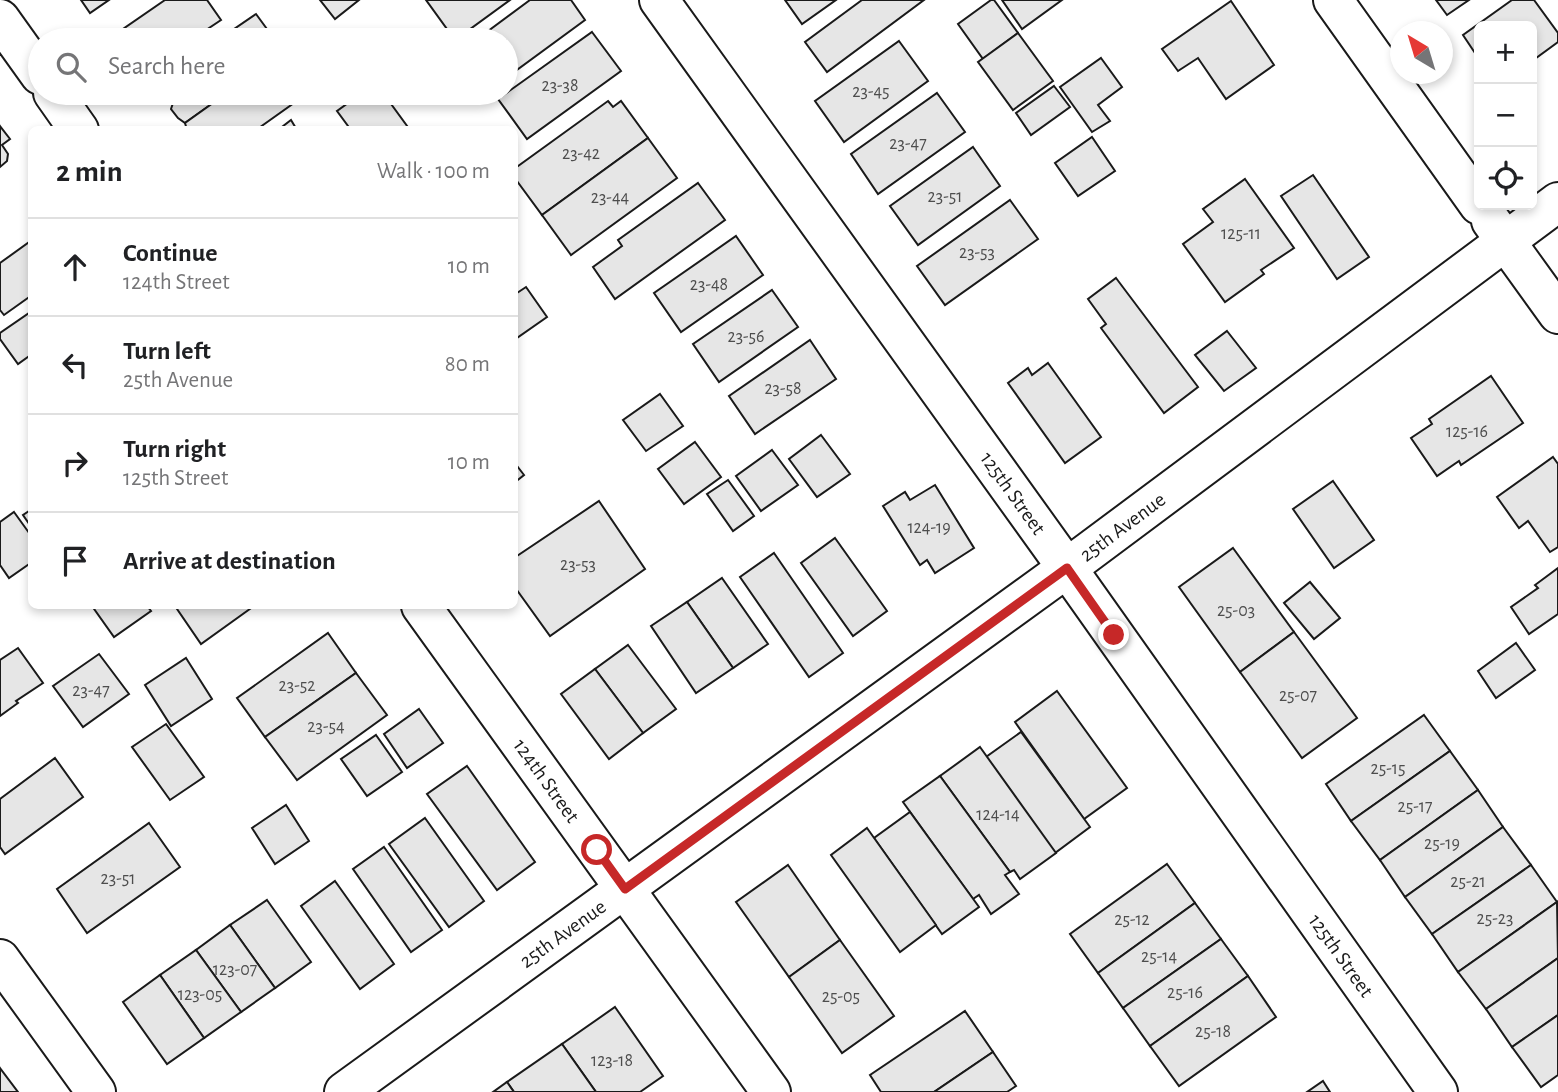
<!DOCTYPE html>
<meta charset="utf-8">
<style>
body{margin:0;font-family:"Alegreya Sans",sans-serif;background:#f2f2f2;color:#202124}
.controls{position:absolute;right:21px;top:21px;display:grid;overflow:hidden;border-radius:10px;box-shadow:0 4px 10px #0003}
.controls button{width:63px;height:63px;display:grid;place-items:center;padding:0;border:0;border-bottom:2px solid #e0e0e0;background:#fff;color:#202124;font:35px sans-serif}
.compass{position:absolute;left:1390px;top:21px;width:63px;height:63px;border-radius:50%;background:#fff;box-shadow:0 4px 10px #0003;rotate:322deg}
.stop{position:absolute;width:21px;height:21px;margin:-16px;border:5px solid #c62828;border-radius:50%;background:#fff}
.stop.end{background:#c62828;border-color:#fff;box-shadow:0 2px 7px #0008}
.list{margin:0;padding:0;list-style:none}
h2{display:flex;justify-content:space-between;align-items:center;height:91px;margin:0;padding:0 28px;font-size:30px}
h2 small{font-size:23px;font-weight:400;color:#757577}
.list li{display:grid;grid-template-columns:46px 1fr auto;gap:21px;align-items:center;box-sizing:border-box;height:98px;padding:0 28px;border-top:2px solid #e0e0e0}
.list b{display:block;font-size:26px;white-space:nowrap}
.list p{margin:0;font-size:23px;white-space:nowrap;color:#757577}
.list em{font-size:23px;font-style:normal;color:#757577}
.icon{flex:none;width:38px;height:38px;fill:none;stroke:currentColor;stroke-width:2;stroke-linecap:round;stroke-linejoin:round}
.map{position:relative;flex:none;width:1558px;height:1092px;overflow:hidden}
.search{position:absolute;background:#fff;box-shadow:0 4px 10px #0003;left:28px;top:28px;width:490px;height:77px;display:flex;align-items:center;gap:18px;box-sizing:border-box;padding:0 24px;border-radius:38px;color:#757577;font-size:26px}
.panel{position:absolute;background:#fff;box-shadow:0 4px 10px #0003;left:28px;top:126px;width:490px;height:483px;border-radius:10px}
.map>svg:first-child{display:block}
.building{fill:#e6e6e6;stroke:#1a1a1a;stroke-width:2}
.lines{fill:none;stroke-linecap:round;stroke-linejoin:round}
.street-casing{stroke:#1a1a1a;stroke-width:42}
.street{stroke:#fff;stroke-width:38}
.route{stroke:#c62828;stroke-width:9}
.labels{text-anchor:middle;stroke-width:5;stroke-linejoin:round;paint-order:stroke}
.number-label{font-size:18px;fill:#4d4d4d}
.street-label{font-size:21px;fill:#1a1a1a;stroke:#fff}
</style>
<div class="map">
<svg width="1558" height="1092" viewBox="0 0 1558 1092">
<rect width="100%" height="100%" fill="#fff"/>
<g class="building">
<polygon points="81,0 109,0 90,13"/>
<polygon points="165,0 207,0 221,20 191,40 112,40 110,38"/>
<polygon points="320,0 359,0 335,19"/>
<polygon points="426,0 510,0 455,40"/>
<polygon points="530,0 571,0 585,20 506,78 506,40 476,40"/>
<polygon points="785,0 836,0 802,24"/>
<polygon points="862,0 924,0 827,72 805,42"/>
<polygon points="991,0 994,0 1018,33 983,59 958,24"/>
<polygon points="1002,0 1062,0 1022,29"/>
<polygon points="1436,0 1469,0 1447,15"/>
<polygon points="1512,0 1534,0 1558,33 1558,42 1532,61 1532,26 1479,26 1479,59 1463,35"/>
<polygon points="1231,1 1274,65 1226,99 1198,58 1178,71 1162,49"/>
<polygon points="256,14 275,40 218,40"/>
<polygon points="592,32 621,71 527,139 498,99"/>
<polygon points="1018,33 1053,81 1013,110 978,62"/>
<polygon points="899,41 928,81 844,142 815,101"/>
<polygon points="1101,58 1122,87 1098,105 1110,121 1092,132 1060,87"/>
<polygon points="1054,86 1070,107 1031,135 1016,113"/>
<polygon points="166,93 227,93 185,123 178,118 171,109 173,103"/>
<polygon points="227,93 308,93 256,130 187,130 185,123"/>
<polygon points="362,93 383,93 410,130 351,130 337,111"/>
<polygon points="937,93 965,132 878,194 851,154"/>
<polygon points="608,101 613,107 621,101 648,138 542,215 514,177 514,169"/>
<polygon points="291,120 297,130 278,130"/>
<polygon points="0,126 10,139 2,145 8,154 7,161 0,167"/>
<polygon points="1092,137 1115,171 1078,196 1055,163"/>
<polygon points="648,138 677,178 571,255 542,215"/>
<polygon points="973,147 1000,186 918,245 890,206"/>
<polygon points="1313,175 1369,257 1337,279 1281,196"/>
<polygon points="1245,179 1294,248 1261,270 1264,274 1225,302 1183,244 1213,222 1203,209"/>
<polygon points="698,183 725,220 615,299 593,267 622,246 618,240"/>
<polygon points="1010,200 1038,239 945,305 917,266"/>
<polygon points="736,236 763,275 681,332 654,293"/>
<polygon points="32,240 32,295 4,315 0,310 0,263"/>
<polygon points="1116,278 1198,387 1164,413 1101,328 1106,324 1088,299"/>
<polygon points="526,287 547,317 514,340 514,295"/>
<polygon points="772,290 798,327 719,382 693,344"/>
<polygon points="32,311 32,354 18,364 0,339 0,333"/>
<polygon points="1227,331 1256,368 1224,391 1195,355"/>
<polygon points="810,340 836,379 755,434 729,396"/>
<polygon points="1048,363 1101,437 1065,463 1008,383 1028,368 1032,375"/>
<polygon points="1491,376 1523,423 1461,465 1459,461 1437,476 1411,438 1432,424 1429,419"/>
<polygon points="660,394 683,426 646,451 623,420"/>
<polygon points="821,435 850,474 817,497 789,459"/>
<polygon points="695,442 721,477 684,504 658,469"/>
<polygon points="772,450 798,485 761,511 736,476"/>
<polygon points="1553,457 1558,464 1558,547 1550,552 1528,521 1519,528 1497,497"/>
<polygon points="514,462 524,475 514,483"/>
<polygon points="728,480 754,516 733,531 707,494"/>
<polygon points="1333,481 1374,540 1334,568 1293,509"/>
<polygon points="935,485 974,548 935,573 927,560 920,565 883,506 905,492 910,500"/>
<polygon points="599,501 645,569 550,636 514,586 514,558"/>
<polygon points="32,509 32,528 23,515"/>
<polygon points="14,512 32,537 32,562 9,578 0,565 0,522"/>
<polygon points="835,538 887,611 853,636 801,563"/>
<polygon points="1233,548 1294,632 1240,672 1179,587"/>
<polygon points="774,553 843,653 809,677 740,577"/>
<polygon points="1558,568 1558,614 1529,634 1511,607 1538,588 1535,585"/>
<polygon points="722,578 768,644 733,668 687,602"/>
<polygon points="1310,582 1340,618 1314,639 1284,603"/>
<polygon points="687,602 733,668 696,693 651,626"/>
<polygon points="92,606 147,606 151,611 114,637"/>
<polygon points="175,606 254,606 201,644"/>
<polygon points="1294,632 1357,718 1302,758 1240,672"/>
<polygon points="328,633 356,673 265,737 237,698"/>
<polygon points="1516,643 1535,670 1496,698 1478,671"/>
<polygon points="628,645 676,709 643,733 595,669"/>
<polygon points="18,648 43,683 16,701 18,703 0,716 0,660"/>
<polygon points="99,654 129,694 83,727 53,686"/>
<polygon points="186,658 212,699 171,726 145,685"/>
<polygon points="595,669 643,733 609,759 561,694"/>
<polygon points="356,673 387,715 297,780 265,737"/>
<polygon points="1057,691 1127,788 1084,819 1015,722"/>
<polygon points="419,709 443,743 407,768 384,734"/>
<polygon points="1424,715 1450,751 1351,821 1326,784"/>
<polygon points="166,724 204,777 170,800 132,747"/>
<polygon points="1021,732 1090,827 1055,853 986,757"/>
<polygon points="376,735 402,772 367,796 341,759"/>
<polygon points="980,747 1056,853 1020,879 1014,870 1010,872 940,776"/>
<polygon points="1450,751 1478,790 1380,860 1351,821"/>
<polygon points="55,758 83,797 5,854 0,847 0,799"/>
<polygon points="467,766 535,862 497,890 427,794"/>
<polygon points="940,776 1010,872 1005,875 1019,894 991,914 979,895 973,899 903,802"/>
<polygon points="1478,790 1503,827 1405,897 1380,860"/>
<polygon points="286,805 309,841 275,864 252,828"/>
<polygon points="910,812 979,907 942,934 874,838"/>
<polygon points="425,818 484,901 449,927 389,844"/>
<polygon points="149,823 180,867 87,933 57,889"/>
<polygon points="1503,827 1531,865 1432,934 1405,897"/>
<polygon points="867,828 936,925 900,952 831,855"/>
<polygon points="384,847 442,930 411,952 353,869"/>
<polygon points="1167,864 1195,903 1098,973 1070,934"/>
<polygon points="788,865 840,940 789,977 736,902"/>
<polygon points="1531,865 1557,902 1458,972 1432,934"/>
<polygon points="335,881 394,964 360,989 301,906"/>
<polygon points="267,900 311,962 275,988 230,925"/>
<polygon points="1557,902 1558,958 1486,1009 1458,972"/>
<polygon points="1195,903 1221,939 1123,1008 1098,973"/>
<polygon points="230,925 275,988 241,1012 196,950"/>
<polygon points="1221,939 1248,976 1150,1046 1123,1008"/>
<polygon points="840,940 894,1016 842,1053 789,977"/>
<polygon points="196,950 241,1012 204,1038 160,975"/>
<polygon points="1558,958 1558,1015 1512,1047 1486,1009"/>
<polygon points="160,975 204,1038 167,1064 123,1002"/>
<polygon points="1248,976 1276,1017 1179,1086 1150,1046"/>
<polygon points="615,1007 663,1076 640,1092 596,1092 562,1044"/>
<polygon points="965,1011 993,1052 934,1092 881,1092 870,1075"/>
<polygon points="1558,1015 1558,1075 1541,1087 1512,1047"/>
<polygon points="562,1044 596,1092 514,1092 507,1082"/>
<polygon points="993,1052 1016,1086 1007,1092 934,1092"/>
<polygon points="0,1068 18,1092 0,1092"/>
<polygon points="1323,1081 1330,1092 1307,1092"/>
<polygon points="507,1082 514,1092 493,1092"/>
</g>
<g class="lines">
<g class="street-casing">
<g id="street">
<path id="s1" d="M659 0 1067 568 1438 1092"/>
<polyline points="1333,0 1479,205"/>
<polyline points="0,19 40,75"/>
<polyline points="53,93 79,130"/>
<polyline points="1491,221 1558,314"/>
<path id="s2" d="M421 606 771 1092"/>
<polyline points="0,959 96,1092"/>
<path id="s3" d="M344 1092 1067 568 1558 202"/>
</g>
</g>
<use href="#street" class="street"/>
</g>
<g class="lines">
<polyline class="route" points="597,850 625,889 1067,568 1114,635"/>
</g>
<g class="labels">
<g class="number-label">
<text x="560" y="91">23-38</text>
<text x="871" y="97">23-45</text>
<text x="908" y="149">23-47</text>
<text x="581" y="159">23-42</text>
<text x="945" y="202">23-51</text>
<text x="610" y="203">23-44</text>
<text x="1241" y="239">125-11</text>
<text x="977" y="258">23-53</text>
<text x="709" y="290">23-48</text>
<text x="746" y="342">23-56</text>
<text x="783" y="394">23-58</text>
<text x="1467" y="437">125-16</text>
<text x="929" y="533">124-19</text>
<text x="578" y="570">23-53</text>
<text x="1236" y="616">25-03</text>
<text x="297" y="691">23-52</text>
<text x="91" y="696">23-47</text>
<text x="1298" y="701">25-07</text>
<text x="326" y="732">23-54</text>
<text x="1388" y="774">25-15</text>
<text x="1415" y="812">25-17</text>
<text x="998" y="820">124-14</text>
<text x="1442" y="849">25-19</text>
<text x="118" y="884">23-51</text>
<text x="1468" y="887">25-21</text>
<text x="1495" y="924">25-23</text>
<text x="1132" y="925">25-12</text>
<text x="1159" y="962">25-14</text>
<text x="235" y="975">123-07</text>
<text x="1185" y="998">25-16</text>
<text x="200" y="1000">123-05</text>
<text x="841" y="1002">25-05</text>
<text x="1213" y="1037">25-18</text>
<text x="612" y="1066">123-18</text>
</g>
<g class="street-label">
<text dy="7" stroke="none"><textPath href="#s1" startOffset="607">125th Street</textPath></text>
<text dy="7" stroke="none"><textPath href="#s3" startOffset="962">25th Avenue</textPath></text>
<text dy="7" stroke="none"><textPath href="#s2" startOffset="215">124th Street</textPath></text>
<text dy="7" stroke="none"><textPath href="#s3" startOffset="270">25th Avenue</textPath></text>
<text dy="7" stroke="none"><textPath href="#s1" startOffset="1174">125th Street</textPath></text>
</g>
</g>
</svg>
<div class="controls">
<button>+</button>
<button>−</button>
<button><svg class="icon" aria-label="locate" viewBox="0 0 24 24"><circle cx="12" cy="12" r="6"/><path d="M12 2v4M12 18v4M2 12h4M18 12h4"/></svg></button>
</div>
<svg class="compass" viewBox="-18 -18 36 36"><path d="M0-13l5 13h-10z" fill="#e53935"/><path d="M0 13l5-13h-10z" fill="#757577"/></svg>
<div class="stop" style="left:597px;top:850px"></div>
<div class="stop end" style="left:1114px;top:635px"></div>
<div class="search"><svg class="icon" aria-label="search" viewBox="0 0 24 24"><circle cx="10" cy="10" r="6"/><path d="M15 15l6 6"/></svg>Search here</div>
<section class="panel">
<h2>2 min<small>Walk · 100 m</small></h2>
<ul class="list">
<li><svg class="icon" aria-label="ahead" viewBox="0 0 24 24"><path d="M12 20V5M6 11l6-6 6 6"/></svg><div><b>Continue</b><p>124th Street</p></div><em>10 m</em></li>
<li><svg class="icon" aria-label="left" viewBox="0 0 24 24"><path d="M17 20v-9H6M10 6l-5 5 5 5"/></svg><div><b>Turn left</b><p>25th Avenue</p></div><em>80 m</em></li>
<li><svg class="icon" aria-label="right" viewBox="0 0 24 24"><path d="M7 20v-9h11M14 6l5 5-5 5"/></svg><div><b>Turn right</b><p>125th Street</p></div><em>10 m</em></li>
<li><svg class="icon" aria-label="arrive" viewBox="0 0 24 24"><path d="M6 21V4h12l-3 4 3 4H6"/></svg><div><b>Arrive at destination</b></div></li>
</ul>
</section>
</div>
